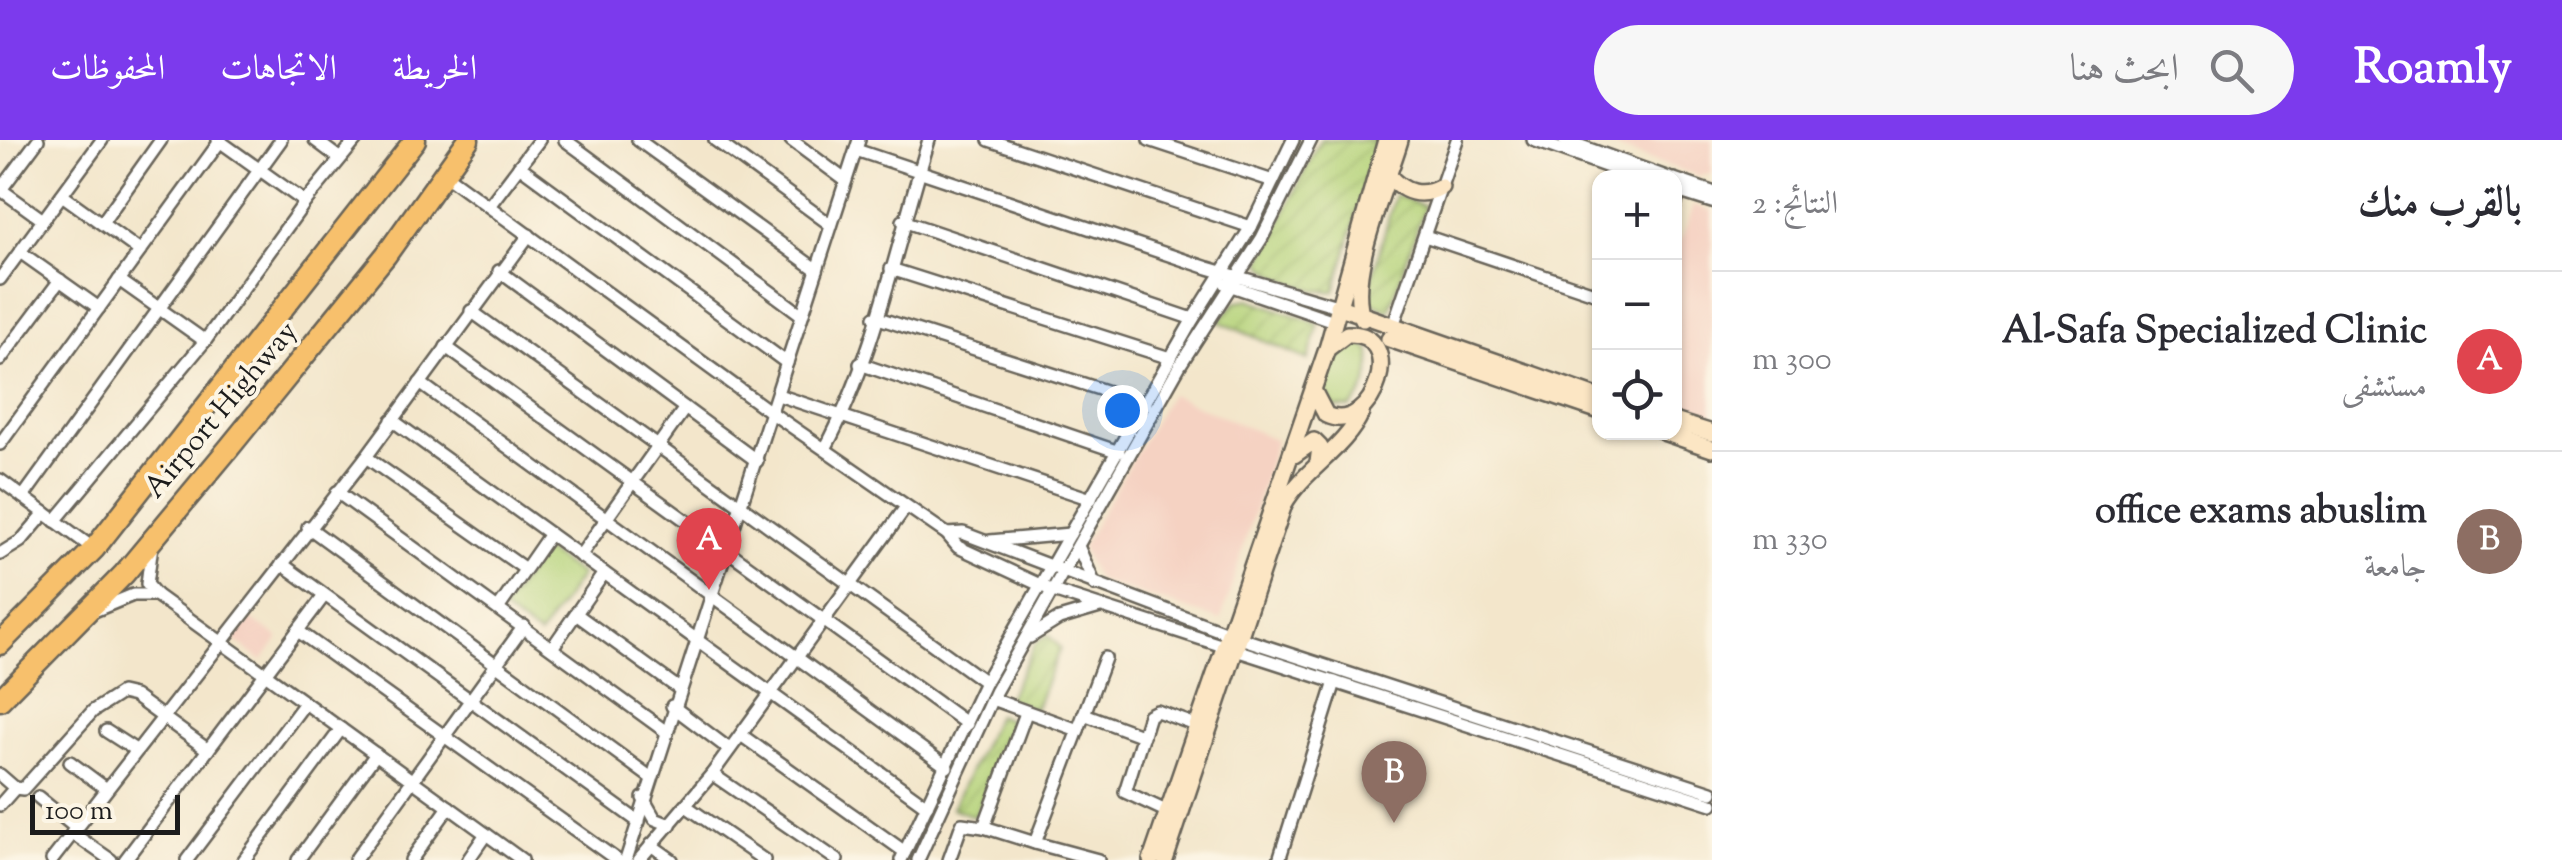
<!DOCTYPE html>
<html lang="ar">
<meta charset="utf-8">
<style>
body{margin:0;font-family:"Sorts Mill Goudy",Amiri,serif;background:#f7f7f7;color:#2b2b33;direction:rtl}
.controls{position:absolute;right:30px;top:30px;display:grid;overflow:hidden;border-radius:20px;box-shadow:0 2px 8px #0004}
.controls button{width:90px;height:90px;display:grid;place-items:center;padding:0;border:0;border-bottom:2px solid #e1e1e2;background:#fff;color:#2b2b33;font:50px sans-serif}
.scale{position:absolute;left:30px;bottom:25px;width:150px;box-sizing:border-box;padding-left:10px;border:5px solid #1c1c1c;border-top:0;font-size:28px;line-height:35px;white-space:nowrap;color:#1c1c1c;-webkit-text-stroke:8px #fcf5e5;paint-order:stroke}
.you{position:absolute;left:1122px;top:270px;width:35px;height:35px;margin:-25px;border:8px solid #fff;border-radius:50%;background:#1a73e8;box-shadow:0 0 0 15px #1a73e833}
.badge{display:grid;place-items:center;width:65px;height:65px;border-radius:50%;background:#7c3aed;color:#fff;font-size:32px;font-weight:700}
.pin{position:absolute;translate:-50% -82px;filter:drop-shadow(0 2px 5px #0008)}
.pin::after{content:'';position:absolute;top:52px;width:35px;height:30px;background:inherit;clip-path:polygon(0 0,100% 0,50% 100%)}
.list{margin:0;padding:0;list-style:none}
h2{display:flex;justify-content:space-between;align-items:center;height:130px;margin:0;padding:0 40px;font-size:42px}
h2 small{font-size:32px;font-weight:400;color:#7c7c81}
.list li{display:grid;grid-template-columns:65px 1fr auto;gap:30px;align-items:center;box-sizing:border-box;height:180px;padding:0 40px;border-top:2px solid #e1e1e2}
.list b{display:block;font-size:38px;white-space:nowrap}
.list p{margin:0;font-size:32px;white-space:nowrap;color:#7c7c81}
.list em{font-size:32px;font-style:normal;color:#7c7c81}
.icon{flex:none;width:55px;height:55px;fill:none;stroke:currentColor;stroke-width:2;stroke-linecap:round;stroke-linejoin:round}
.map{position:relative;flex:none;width:1712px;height:720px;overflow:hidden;direction:ltr}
header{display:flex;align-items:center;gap:60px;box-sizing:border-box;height:140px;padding:0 50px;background:#7c3aed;color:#fff}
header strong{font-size:48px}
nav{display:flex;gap:55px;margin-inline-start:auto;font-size:35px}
.search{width:700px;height:90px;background:#f7f7f7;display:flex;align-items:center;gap:25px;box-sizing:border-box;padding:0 35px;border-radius:55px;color:#7c7c81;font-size:38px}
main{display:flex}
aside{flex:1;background:#fff}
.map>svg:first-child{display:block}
.built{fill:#f5d2c2}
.park{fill:#b5d37a;stroke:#68784b;stroke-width:2.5}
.garden{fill:url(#garden-furrows);stroke:#68784b;stroke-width:2.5}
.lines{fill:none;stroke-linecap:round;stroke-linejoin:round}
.street-casing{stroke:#676359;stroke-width:16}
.secondary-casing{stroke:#676359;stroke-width:20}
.highway-casing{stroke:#676359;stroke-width:25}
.street{stroke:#fff;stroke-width:11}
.secondary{stroke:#fce6c4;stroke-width:15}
.highway{stroke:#f7c06c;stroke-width:20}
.labels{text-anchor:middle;stroke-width:8;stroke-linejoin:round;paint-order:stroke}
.street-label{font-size:30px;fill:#1c1c1c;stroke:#fcf5e5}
</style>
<header>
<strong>Roamly</strong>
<div class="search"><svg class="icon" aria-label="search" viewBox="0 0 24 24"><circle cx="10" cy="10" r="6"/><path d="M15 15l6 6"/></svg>ابحث هنا</div>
<nav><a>الخريطة</a><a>الاتجاهات</a><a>المحفوظات</a></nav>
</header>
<main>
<aside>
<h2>بالقرب منك<small>النتائج: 2</small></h2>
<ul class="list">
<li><span class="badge" style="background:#e0444e">A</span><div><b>Al-Safa Specialized Clinic</b><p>مستشفى</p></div><em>300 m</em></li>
<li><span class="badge" style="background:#8d6e63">B</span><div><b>office exams abuslim</b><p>جامعة</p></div><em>330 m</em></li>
</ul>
</aside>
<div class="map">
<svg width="1712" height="720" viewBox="0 0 1712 720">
<defs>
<pattern id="garden-furrows" width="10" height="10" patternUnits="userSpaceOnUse" patternTransform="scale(2.5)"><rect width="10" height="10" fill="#b5d37a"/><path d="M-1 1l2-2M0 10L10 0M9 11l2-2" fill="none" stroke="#9bb569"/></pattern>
</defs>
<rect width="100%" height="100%" fill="#fcf5e5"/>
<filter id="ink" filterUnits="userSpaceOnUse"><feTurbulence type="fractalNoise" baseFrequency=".01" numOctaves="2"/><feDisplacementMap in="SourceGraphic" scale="20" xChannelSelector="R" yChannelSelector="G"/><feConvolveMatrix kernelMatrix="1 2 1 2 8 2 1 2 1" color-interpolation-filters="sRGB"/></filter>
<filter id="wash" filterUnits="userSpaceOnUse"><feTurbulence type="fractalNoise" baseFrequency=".0048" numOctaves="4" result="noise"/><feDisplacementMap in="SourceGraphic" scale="40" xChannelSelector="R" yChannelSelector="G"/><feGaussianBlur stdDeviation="2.25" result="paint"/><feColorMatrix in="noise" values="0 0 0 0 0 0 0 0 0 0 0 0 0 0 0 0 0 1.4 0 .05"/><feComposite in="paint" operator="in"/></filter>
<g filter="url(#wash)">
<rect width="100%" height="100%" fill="#f3e6cb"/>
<g class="built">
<polygon points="1593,0 1712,0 1712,34 1699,36"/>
<polygon points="1694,65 1712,71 1712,277 1675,264 1675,117"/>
<polygon points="1170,254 1276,300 1221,480 1097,440 1081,408"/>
<polygon points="246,476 279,498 262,521 230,497"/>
</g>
<g class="park">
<path d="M1358 202 1370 210C1374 229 1365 256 1350 268L1334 267 1324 249 1338 211Z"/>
<polygon points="543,410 581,435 539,496 502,470"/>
</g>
<g class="garden">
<path d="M1320 0H1378L1335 151C1312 153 1275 139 1261 122Z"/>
<polygon points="1395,55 1425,66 1389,171 1366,159"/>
<polygon points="1249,159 1319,184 1308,220 1218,181 1237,161"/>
<polygon points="1048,495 1060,508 1035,570 1007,559 1035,504"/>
<polygon points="997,575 1013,582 975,677 952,668"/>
</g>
</g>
<g filter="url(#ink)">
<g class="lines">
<g class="street-casing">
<g id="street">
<polyline points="218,0 305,62"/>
<polyline points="315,0 339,18"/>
<polyline points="565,0 802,175"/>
<polyline points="638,0 817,130"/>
<polyline points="715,0 831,85"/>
<polyline points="791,0 845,40"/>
<polyline points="989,0 1251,87"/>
<polyline points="1149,0 1273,41"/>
<polyline points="1533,0 1639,38"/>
<polyline points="1564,0 1669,38"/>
<polyline points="856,10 1208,128 1337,166"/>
<polyline points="519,26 787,223"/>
<polyline points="443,33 772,273 947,394 958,407 1053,451 1712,664"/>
<polyline points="1674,39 1712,52"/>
<polyline points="0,49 43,80"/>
<polyline points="1674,50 1712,62"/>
<polyline points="0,51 38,0"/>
<polyline points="62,55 140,111"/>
<polyline points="489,66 539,0"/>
<polyline points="1674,68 1682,47"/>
<polyline points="903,81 1193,179"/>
<polyline points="102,83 161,0"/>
<polyline points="1425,96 1600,155"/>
<polyline points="20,112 99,168"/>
<polyline points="891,129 1170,218"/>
<polyline points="499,131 757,321"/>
<polyline points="0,139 102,0"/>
<polyline points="119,140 205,201"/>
<polyline points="1226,144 1334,181"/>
<polyline points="471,171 985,542"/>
<polyline points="875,177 1146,264"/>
<polyline points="1393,186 1457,0"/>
<polyline points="446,207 967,584"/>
<polyline points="0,220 60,140"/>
<polyline points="860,224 1119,312"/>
<polyline points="420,243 947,627"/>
<polyline points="778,255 1091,359"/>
<polyline points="392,280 927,666"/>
<polyline points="0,304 221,0"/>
<path d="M825 309C876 214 897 102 929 0"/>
<polyline points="366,317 525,429"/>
<polyline points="0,340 94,409"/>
<polyline points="337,352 665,591"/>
<polyline points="23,357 281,0"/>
<polyline points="55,381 205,201 305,62 356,0"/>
<polyline points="308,387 650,637"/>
<polyline points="947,394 963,393 1240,498 1712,652"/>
<polyline points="990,401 1070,394"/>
<polyline points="152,405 147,444 156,455 522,720"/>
<polyline points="1078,406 1095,445"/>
<polyline points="0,414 21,401 45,373"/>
<polyline points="580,416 685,268"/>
<polyline points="282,424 639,682"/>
<polyline points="498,469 550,394"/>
<polyline points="94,471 133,455 156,455"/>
<polyline points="576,474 678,548"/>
<polyline points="298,491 617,720"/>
<polyline points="1030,497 1059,479 1100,467"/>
<polyline points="552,508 604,433"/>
<polyline points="992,559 1078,590 1105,518"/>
<polyline points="672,566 729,609"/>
<polyline points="1026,573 984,687 1035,703 1078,590"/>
<polyline points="1084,574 1143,596"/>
<polyline points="106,591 134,609"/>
<polyline points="741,595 905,712"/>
<polyline points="70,622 105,648"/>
<polyline points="712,634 837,720"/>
<polyline points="0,635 15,648 0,665"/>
<polyline points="15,648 23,649 93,571 121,553 134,556 208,610"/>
<polyline points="38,657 76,688"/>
<polyline points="643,658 655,679 670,685"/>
<polyline points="686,666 764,720"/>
<polyline points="1168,672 1125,652 1149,575 1157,571 1196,585"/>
<polyline points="72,693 111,720"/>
<polyline points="1035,703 1098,720"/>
<polyline points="651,705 672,720"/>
<polyline points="52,720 366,317 529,95"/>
<polyline points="125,720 324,456"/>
<polyline points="187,720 305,563"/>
<polyline points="244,720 341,589"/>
<polyline points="298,720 376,614"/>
<polyline points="355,720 524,486"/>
<polyline points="411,720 449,667"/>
<polyline points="468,720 486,694"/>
<polyline points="626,720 859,0"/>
<polyline points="639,720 712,634 906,367"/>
<polyline points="901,720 985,542 1193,179 1251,87 1293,0"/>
<polyline points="918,720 995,552 1180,225 1262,98 1311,0"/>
<polyline points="949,720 962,684 984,687"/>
<polyline points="1279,720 1335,542"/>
</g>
</g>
<g class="secondary-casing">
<g id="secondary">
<path d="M1389 36C1404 53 1421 58 1441 47"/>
<polyline points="1337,166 1600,258"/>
<path d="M1363 179C1345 136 1387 45 1400 0"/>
<polyline points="1389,199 1600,271"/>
<polyline points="1327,209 1386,0"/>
<polyline points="1674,281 1712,293"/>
<polyline points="1663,292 1712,309"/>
<polyline points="1294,315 1314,301 1320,307 1318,323"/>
<path d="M1151 720 1327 209 1347 194C1409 191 1374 297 1326 275L1313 250"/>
<path d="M1165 720 1284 364C1304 329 1345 309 1361 273"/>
</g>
</g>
<g class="highway-casing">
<g id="highway">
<polyline points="0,504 94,409 415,0"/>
<polyline points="0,560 124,434 229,308 386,115 468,0"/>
</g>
</g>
<use href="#street" class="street"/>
<use href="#secondary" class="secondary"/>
<use href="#highway" class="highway"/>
</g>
</g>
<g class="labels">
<g class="street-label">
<text transform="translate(220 269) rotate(-50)" y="10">Airport Highway</text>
</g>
</g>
</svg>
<div class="controls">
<button>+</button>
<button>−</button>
<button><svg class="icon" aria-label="locate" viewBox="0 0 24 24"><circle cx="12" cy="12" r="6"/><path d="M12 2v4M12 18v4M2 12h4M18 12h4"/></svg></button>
</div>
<div class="scale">100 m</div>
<div class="you"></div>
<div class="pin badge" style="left:709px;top:450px;background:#e0444e">A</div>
<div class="pin badge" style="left:1394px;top:683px;background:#8d6e63">B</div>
</div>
</main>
